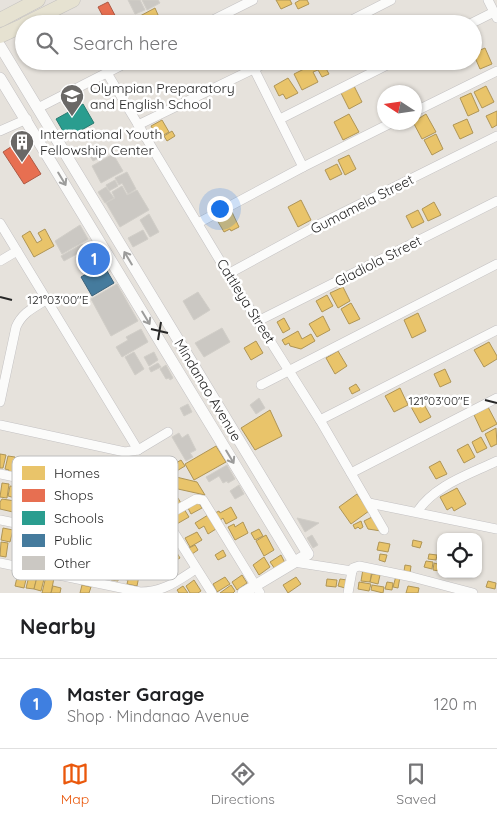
<!DOCTYPE html>
<meta charset="utf-8">
<style>
body{margin:0;font-family:Quicksand,sans-serif;background:#f2f2f2;color:#202124}
.controls{position:absolute;right:15px;bottom:15px;display:grid;overflow:hidden;border-radius:10px;box-shadow:0 1px 4px #0004}
.controls button{width:45px;height:45px;display:grid;place-items:center;padding:0;border:0;border-bottom:1px solid #e0e0e0;background:#fff;color:#202124;font:25px sans-serif}
.compass{position:absolute;left:377px;top:85px;width:45px;height:45px;border-radius:50%;background:#fff;box-shadow:0 1px 4px #0004;rotate:282deg}
.you{position:absolute;left:219px;top:208px;width:18px;height:18px;margin:-12px;border:4px solid #fff;border-radius:50%;background:#1a73e8;box-shadow:0 0 0 8px #1a73e833}
.badge{display:grid;place-items:center;width:32px;height:32px;border-radius:50%;background:#ea580c;color:#fff;font-size:16px;font-weight:700}
.pin{position:absolute;translate:-50% -50%;border:2px solid #fff;box-shadow:0 1px 5px #0006}
.list{margin:0;padding:0;list-style:none}
h2{display:flex;justify-content:space-between;align-items:center;height:65px;margin:0;padding:0 20px;font-size:21px}
h2 small{font-size:16px;font-weight:400;color:#757577}
.list li{display:grid;grid-template-columns:32px 1fr auto;gap:15px;align-items:center;box-sizing:border-box;height:90px;padding:0 20px;border-top:1px solid #e0e0e0}
.list b{display:block;font-size:19px;white-space:nowrap}
.list p{margin:0;font-size:16px;white-space:nowrap;color:#757577}
.list em{font-size:16px;font-style:normal;color:#757577}
.icon{flex:none;width:28px;height:28px;fill:none;stroke:currentColor;stroke-width:2;stroke-linecap:round;stroke-linejoin:round}
.map{position:relative;flex:none;width:497px;height:593px;overflow:hidden}
.search{position:absolute;background:#fff;box-shadow:0 1px 4px #0004;left:15px;right:15px;top:15px;height:55px;display:flex;align-items:center;gap:12px;box-sizing:border-box;padding:0 18px;border-radius:28px;color:#757577;font-size:19px}
.sheet{height:155px;background:#fff}
nav{display:flex;justify-content:space-around;align-items:center;box-sizing:border-box;height:70px;border-top:1px solid #e0e0e0;background:#fff;font-size:14px;color:#757577}
nav a{display:grid;justify-items:center;gap:2px}
nav .on{color:#ea580c}
.map>svg:first-child{display:block}
.homes{fill:#e9c46a;stroke:#af9556}
.shops{fill:#e76f51;stroke:#ad5944}
.schools{fill:#2a9d8f;stroke:#297a70}
.public{fill:#457b9d;stroke:#3c627a}
.building{fill:#cbc8c3;stroke:#d1cec8}
.lines{fill:none;stroke-linecap:round;stroke-linejoin:round}
.minor-casing{stroke:#c3c1c2;stroke-width:10}
.tertiary-casing{stroke:#c3c1c2;stroke-width:12}
.primary-casing{stroke:#c3c1bf;stroke-width:15}
.minor{stroke:#fbfbfa;stroke-width:9}
.tertiary{stroke:#fbfbfa;stroke-width:11}
.primary{stroke:#e6e2d1;stroke-width:14}
.oneway{stroke:#9c9c9b}
.ticks{fill:none;stroke:#272727;stroke-width:2}
.labels{text-anchor:middle;stroke-width:5;stroke-linejoin:round;paint-order:stroke}
.poi-label{font-size:14px;fill:#272727;stroke:#fff;text-anchor:start}
.street-label{font-size:14px;fill:#272727;stroke:#fff}
.key{fill:#fff;stroke:#bebebe;stroke-width:1}
.key-label{font-size:14px;fill:#272727}
.ticks-label{font-size:12px;text-anchor:middle;fill:#272727;stroke:#fff;stroke-width:5;stroke-linejoin:round;paint-order:stroke}
</style>
<div class="map">
<svg width="497" height="593" viewBox="0 0 497 593">
<rect width="100%" height="100%" fill="#e6e2dc"/>
<g class="homes">
<polygon points="276,0 290,0 292,4 281,9"/>
<polygon points="300,0 307,0 309,4 298,9 295,3"/>
<polygon points="155,8 162,24 145,24 140,16"/>
<polygon points="485,48 492,64 480,69 473,53"/>
<polygon points="290,61 303,61 304,63 293,68"/>
<polygon points="320,61 322,61 329,74 322,77 318,70 313,72 318,82 302,90 294,74"/>
<polygon points="288,78 298,93 286,99 283,94 279,96 274,86"/>
<polygon points="354,86 362,102 349,109 341,93"/>
<polygon points="486,86 494,102 482,108 474,92"/>
<polygon points="471,93 479,111 468,116 460,98"/>
<polygon points="497,111 497,125 492,128 486,116"/>
<polygon points="349,114 359,132 343,140 334,122"/>
<polygon points="426,114 436,132 422,139 413,122"/>
<polygon points="467,119 473,133 460,139 453,125"/>
<polygon points="162,120 169,132 158,138 151,126"/>
<polygon points="172,131 175,136 167,141 164,136"/>
<polygon points="436,134 443,149 432,155 424,140"/>
<polygon points="349,155 356,169 345,175 338,160"/>
<polygon points="337,164 342,174 330,180 325,170"/>
<polygon points="301,200 311,220 298,227 288,207"/>
<polygon points="434,202 441,215 428,221 422,209"/>
<polygon points="418,210 424,222 412,228 406,216"/>
<polygon points="232,212 239,227 231,231 230,229 224,232 217,220"/>
<polygon points="45,229 54,246 34,257 22,236 30,231 37,243 42,240 38,233"/>
<polygon points="343,287 350,301 338,308 330,293"/>
<polygon points="327,295 333,306 322,312 316,301"/>
<polygon points="351,303 360,319 349,324 341,309"/>
<polygon points="418,313 426,331 412,338 404,320"/>
<polygon points="323,316 330,330 317,337 309,324"/>
<polygon points="284,318 290,329 283,333 277,322"/>
<polygon points="298,331 302,339 311,334 315,341 301,349 290,346 289,343 285,345 282,340"/>
<polygon points="256,341 263,353 251,360 244,348"/>
<polygon points="489,342 497,356 497,359 484,367 474,350"/>
<polygon points="338,351 347,366 335,374 326,358"/>
<polygon points="445,369 451,382 440,387 434,374"/>
<polygon points="356,384 360,390 352,394 349,388"/>
<polygon points="400,388 408,405 394,412 385,396"/>
<polygon points="421,399 431,417 420,423 410,405"/>
<polygon points="488,407 497,424 482,432 474,415"/>
<polygon points="270,410 282,436 255,450 241,428"/>
<polygon points="496,428 497,444 491,447 485,434"/>
<polygon points="481,437 487,448 477,453 472,442"/>
<polygon points="468,444 475,457 464,463 457,450"/>
<polygon points="216,446 226,462 194,480 185,464"/>
<polygon points="0,454 6,455 3,468 0,468"/>
<polygon points="8,456 15,457 14,461 16,461 14,474 8,473 9,470 5,469"/>
<polygon points="181,460 185,466 165,478 161,472"/>
<polygon points="440,461 447,474 436,479 429,467"/>
<polygon points="172,476 197,482 205,495 169,487 165,480"/>
<polygon points="2,483 9,484 7,498 0,497"/>
<polygon points="10,486 17,487 15,498 8,496"/>
<polygon points="457,488 466,504 454,511 452,507 447,510 440,497"/>
<polygon points="357,494 369,511 351,524 339,507"/>
<polygon points="178,498 182,505 172,510 168,503"/>
<polygon points="2,499 15,501 13,512 0,509 0,502"/>
<polygon points="197,500 202,508 191,514 187,506"/>
<polygon points="231,507 237,518 226,524 223,518 219,521 215,513 219,511 220,513"/>
<polygon points="184,509 189,517 175,525 173,516"/>
<polygon points="208,515 216,529 208,534 204,526 199,529 195,523"/>
<polygon points="372,517 381,531 368,529 364,521"/>
<polygon points="361,521 363,527 360,529 358,527 355,529 353,525"/>
<polygon points="243,522 248,533 235,540 228,527 234,524 235,527"/>
<polygon points="3,528 13,530 10,542 1,540"/>
<polygon points="259,529 263,536 255,540 251,533"/>
<polygon points="197,532 202,540 190,547 185,538"/>
<polygon points="266,535 274,550 264,556 256,541"/>
<polygon points="413,540 422,542 420,548 412,546"/>
<polygon points="1,542 8,543 6,557 0,556"/>
<polygon points="379,542 390,544 388,552 377,550"/>
<polygon points="171,543 180,558 173,562 164,547"/>
<polygon points="195,545 198,550 192,554 189,548"/>
<polygon points="223,550 226,556 218,560 215,555"/>
<polygon points="380,554 387,555 385,562 379,560"/>
<polygon points="429,554 437,555 436,560 428,559"/>
<polygon points="281,555 285,563 275,569 270,562"/>
<polygon points="264,557 270,567 259,575 253,565"/>
<polygon points="426,561 433,562 432,569 424,567"/>
<polygon points="434,563 441,565 439,571 433,570"/>
<polygon points="114,565 121,567 118,581 111,580"/>
<polygon points="405,565 411,566 410,573 404,571"/>
<polygon points="124,567 140,571 137,586 127,584 128,580 122,579"/>
<polygon points="19,569 28,571 24,588 15,586"/>
<polygon points="363,569 372,570 370,582 361,581"/>
<polygon points="372,574 380,575 378,584 370,582"/>
<polygon points="242,575 247,583 237,590 232,582"/>
<polygon points="29,576 37,577 34,589 26,588"/>
<polygon points="46,576 54,578 51,593 42,593"/>
<polygon points="396,576 400,577 398,588 393,587"/>
<polygon points="37,577 44,579 41,591 34,589"/>
<polygon points="225,577 230,584 217,592 213,584"/>
<polygon points="296,577 301,584 288,593 283,585"/>
<polygon points="327,579 337,580 336,587 326,586"/>
<polygon points="340,579 347,580 345,588 338,586"/>
<polygon points="194,580 201,591 198,593 190,593 186,586"/>
<polygon points="488,581 496,583 495,589 486,587"/>
<polygon points="359,582 371,584 369,591 358,589"/>
<polygon points="387,582 393,583 392,590 385,589"/>
<polygon points="82,585 91,587 89,593 80,593"/>
<polygon points="231,585 235,591 233,593 220,593"/>
<polygon points="372,585 384,587 383,593 371,590"/>
<polygon points="53,586 61,588 60,593 51,593"/>
<polygon points="183,586 188,593 179,593 177,590"/>
<polygon points="408,586 419,588 418,593 406,593"/>
</g>
<g class="shops">
<polygon points="108,2 118,21 112,24 107,24 98,7"/>
<polygon points="20,141 41,174 24,184 3,152"/>
</g>
<polygon class="schools" points="83,104 94,123 67,138 56,119"/>
<polygon class="public" points="103,264 114,283 92,296 81,277"/>
<g class="building">
<polygon points="128,0 140,0 145,10 135,14"/>
<polygon points="142,0 158,0 160,3 147,10"/>
<polygon points="98,151 101,157 93,161 90,156"/>
<polygon points="113,154 123,171 101,183 92,166"/>
<polygon points="127,172 136,189 128,194 122,183 119,185 115,178"/>
<polygon points="115,180 118,186 109,191 106,185"/>
<polygon points="122,186 127,195 137,190 149,210 120,227 106,203 115,198 112,192"/>
<polygon points="106,187 114,198 105,203 98,192"/>
<polygon points="149,214 159,232 150,237 140,220"/>
<polygon points="80,225 88,239 62,254 55,241"/>
<polygon points="143,230 148,239 133,247 128,238"/>
<polygon points="82,244 86,249 64,261 61,256"/>
<polygon points="94,247 97,251 86,257 88,260 80,265 76,257"/>
<polygon points="117,284 138,321 111,336 91,299"/>
<polygon points="198,292 210,310 194,320 183,301"/>
<polygon points="222,328 230,342 204,357 195,343"/>
<polygon points="141,329 148,342 122,357 116,347 128,340 126,337"/>
<polygon points="134,352 144,369 135,375 125,357"/>
<polygon points="154,352 158,360 149,366 144,357"/>
<polygon points="158,363 161,367 151,372 149,368"/>
<polygon points="166,365 173,378 170,380 169,378 166,379 160,369"/>
<polygon points="259,398 265,408 256,414 250,405"/>
<polygon points="188,404 192,412 184,416 180,408"/>
<polygon points="179,433 182,438 188,434 196,450 190,453 193,457 186,461 172,437"/>
<polygon points="227,465 235,479 228,483 227,481 223,483 219,476 209,482 206,477"/>
<polygon points="239,485 244,494 235,499 230,491"/>
<polygon points="297,518 319,523 305,532"/>
<polygon points="312,535 318,545 313,548 307,538"/>
</g>
<g class="lines">
<g class="minor-casing">
<g id="minor">
<polyline points="488,0 497,18"/>
<polyline points="205,24 253,0"/>
<polyline points="344,24 391,0"/>
<polyline points="470,24 494,12"/>
<polyline points="254,69 303,167"/>
<polyline points="107,73 228,274 320,420 384,530"/>
<polyline points="38,108 130,61"/>
<polyline points="414,112 497,71"/>
<polyline points="280,119 395,61"/>
<polyline points="138,125 270,61"/>
<polyline points="0,131 27,119"/>
<polyline points="0,223 138,450"/>
<polyline points="198,223 303,167 393,122"/>
<polyline points="0,261 17,251"/>
<polyline points="228,274 320,224 497,136"/>
<polyline points="258,321 497,201"/>
<polyline points="261,385 497,264"/>
<path d="M0 402 16 327C22 313 33 308 46 300"/>
<polyline points="320,420 497,330"/>
<polyline points="0,425 125,452 138,450 168,432"/>
<polyline points="351,473 497,398"/>
<polyline points="0,474 147,505 154,508 164,517 212,593"/>
<polyline points="369,503 497,529"/>
<path d="M417 512C435 485 468 475 497 461"/>
<polyline points="164,517 196,499 203,500 260,593"/>
<polyline points="0,520 143,549 154,547 174,534"/>
<polyline points="294,562 352,571"/>
<path d="M0 563 140 592C164 592 177 581 196 569"/>
<polyline points="352,571 353,568 359,566 412,577 473,593"/>
<polyline points="348,593 352,571"/>
</g>
</g>
<g class="tertiary-casing">
<g id="tertiary">
<polyline points="0,46 308,554 243,593"/>
<polyline points="0,78 294,562"/>
</g>
</g>
<g class="primary-casing">
<g id="primary">
<polyline points="0,20 38,0"/>
<polyline points="25,24 73,0"/>
<polyline points="0,36 24,25"/>
</g>
</g>
<use href="#minor" class="minor"/>
<use href="#tertiary" class="tertiary"/>
<use href="#primary" class="primary"/>
</g>
<defs><path id="oneway-shaft" d="M-6 0H5M1.5-3L5.5 0L1.5 3" fill="none" stroke-width="1.6" stroke-linecap="round" stroke-linejoin="round" transform="scale(1.25)"/></defs>
<g class="oneway">
<use href="#oneway-shaft" transform="translate(62 179) rotate(59)"/>
<use href="#oneway-shaft" transform="translate(128 258) rotate(-121)"/>
<use href="#oneway-shaft" transform="translate(146 318) rotate(59)"/>
<use href="#oneway-shaft" transform="translate(230 457) rotate(59)"/>
</g>
<path class="ticks" d="M0 297 12 300M151 329 168 333M158 340 161 322M485 400 497 403"/>
<defs>
<g id="school-pin" transform="scale(1.25)"><path d="M0 17L-7.5 6A9.5 9.5 0 1 1 7.5 6Z" fill="#6a6866" stroke="#fff"/><path d="M0-5L7-2L0 1L-7-2ZM-4 1L0 2.5L4 1V4Q0 6-4 4Z" fill="#fff"/></g>
<g id="building-pin" transform="scale(1.25)"><path d="M0 17L-7.5 6A9.5 9.5 0 1 1 7.5 6Z" fill="#6a6866" stroke="#fff"/><path d="M-4-6H4V6H1V3H-1V6H-4ZM-2.5-4.3h1.7v1.8h-1.7ZM.8-4.3h1.7v1.8H.8ZM-2.5-1h1.7V.8h-1.7ZM.8-1h1.7V.8H.8Z" fill="#fff"/></g>
</defs>
<g fill-rule="evenodd">
<use href="#school-pin" x="72" y="96"/>
<use href="#building-pin" x="22" y="142"/>
</g>
<g class="labels">
<g class="poi-label">
<text x="90" y="93">Olympian Preparatory<tspan x="90" dy="16">and English School</tspan></text>
<text x="40" y="139">International Youth<tspan x="40" dy="16">Fellowship Center</tspan></text>
</g>
<g class="street-label">
<text transform="translate(362 204) rotate(-27)" y="5">Gumamela Street</text>
<text transform="translate(378 261) rotate(-27)" y="5">Gladiola Street</text>
<text transform="translate(246 301) rotate(58)" y="5">Cattleya Street</text>
<text transform="translate(208 390) rotate(59)" y="5">Mindanao Avenue</text>
</g>
</g>
<rect x="12" y="456" width="166" height="124" rx="8" class="key"/>
<rect x="22" y="466" width="23" height="14" fill="#e9c46a"/>
<rect x="22" y="489" width="23" height="13" fill="#e76f51"/>
<rect x="22" y="511" width="23" height="14" fill="#2a9d8f"/>
<rect x="22" y="534" width="23" height="13" fill="#457b9d"/>
<rect x="22" y="556" width="23" height="14" fill="#cbc8c3"/>
<g class="key-label">
<text x="54" y="478">Homes</text>
<text x="54" y="500">Shops</text>
<text x="54" y="523">Schools</text>
<text x="54" y="545">Public</text>
<text x="54" y="568">Other</text>
</g>
<g class="ticks-label">
<text x="58" y="304">121°03'00"E</text>
<text x="439" y="405">121°03'00"E</text>
</g>
</svg>
<div class="controls">
<button><svg class="icon" aria-label="locate" viewBox="0 0 24 24"><circle cx="12" cy="12" r="6"/><path d="M12 2v4M12 18v4M2 12h4M18 12h4"/></svg></button>
</div>
<svg class="compass" viewBox="-18 -18 36 36"><path d="M0-13l5 13h-10z" fill="#e53935"/><path d="M0 13l5-13h-10z" fill="#757577"/></svg>
<div class="you"></div>
<div class="pin badge" style="left:94px;top:259px;background:#3f7fe0">1</div>
<div class="search"><svg class="icon" aria-label="search" viewBox="0 0 24 24"><circle cx="10" cy="10" r="6"/><path d="M15 15l6 6"/></svg>Search here</div>
</div>
<section class="sheet">
<h2>Nearby<small></small></h2>
<ul class="list">
<li><span class="badge" style="background:#3f7fe0">1</span><div><b>Master Garage</b><p>Shop · Mindanao Avenue</p></div><em>120 m</em></li>
</ul>
</section>
<nav>
<a class="on"><svg class="icon" aria-label="map" viewBox="0 0 24 24"><path d="M3 6l6-2 6 2 6-2v14l-6 2-6-2-6 2zM9 4v14M15 6v14"/></svg>Map</a>
<a><svg class="icon" aria-label="directions" viewBox="0 0 24 24"><path d="M12 3l9 9-9 9-9-9zM9 14v-3h6M13 9l2 2-2 2"/></svg>Directions</a>
<a><svg class="icon" aria-label="saved" viewBox="0 0 24 24"><path d="M7 4h10v16l-5-4-5 4z"/></svg>Saved</a>
</nav>
